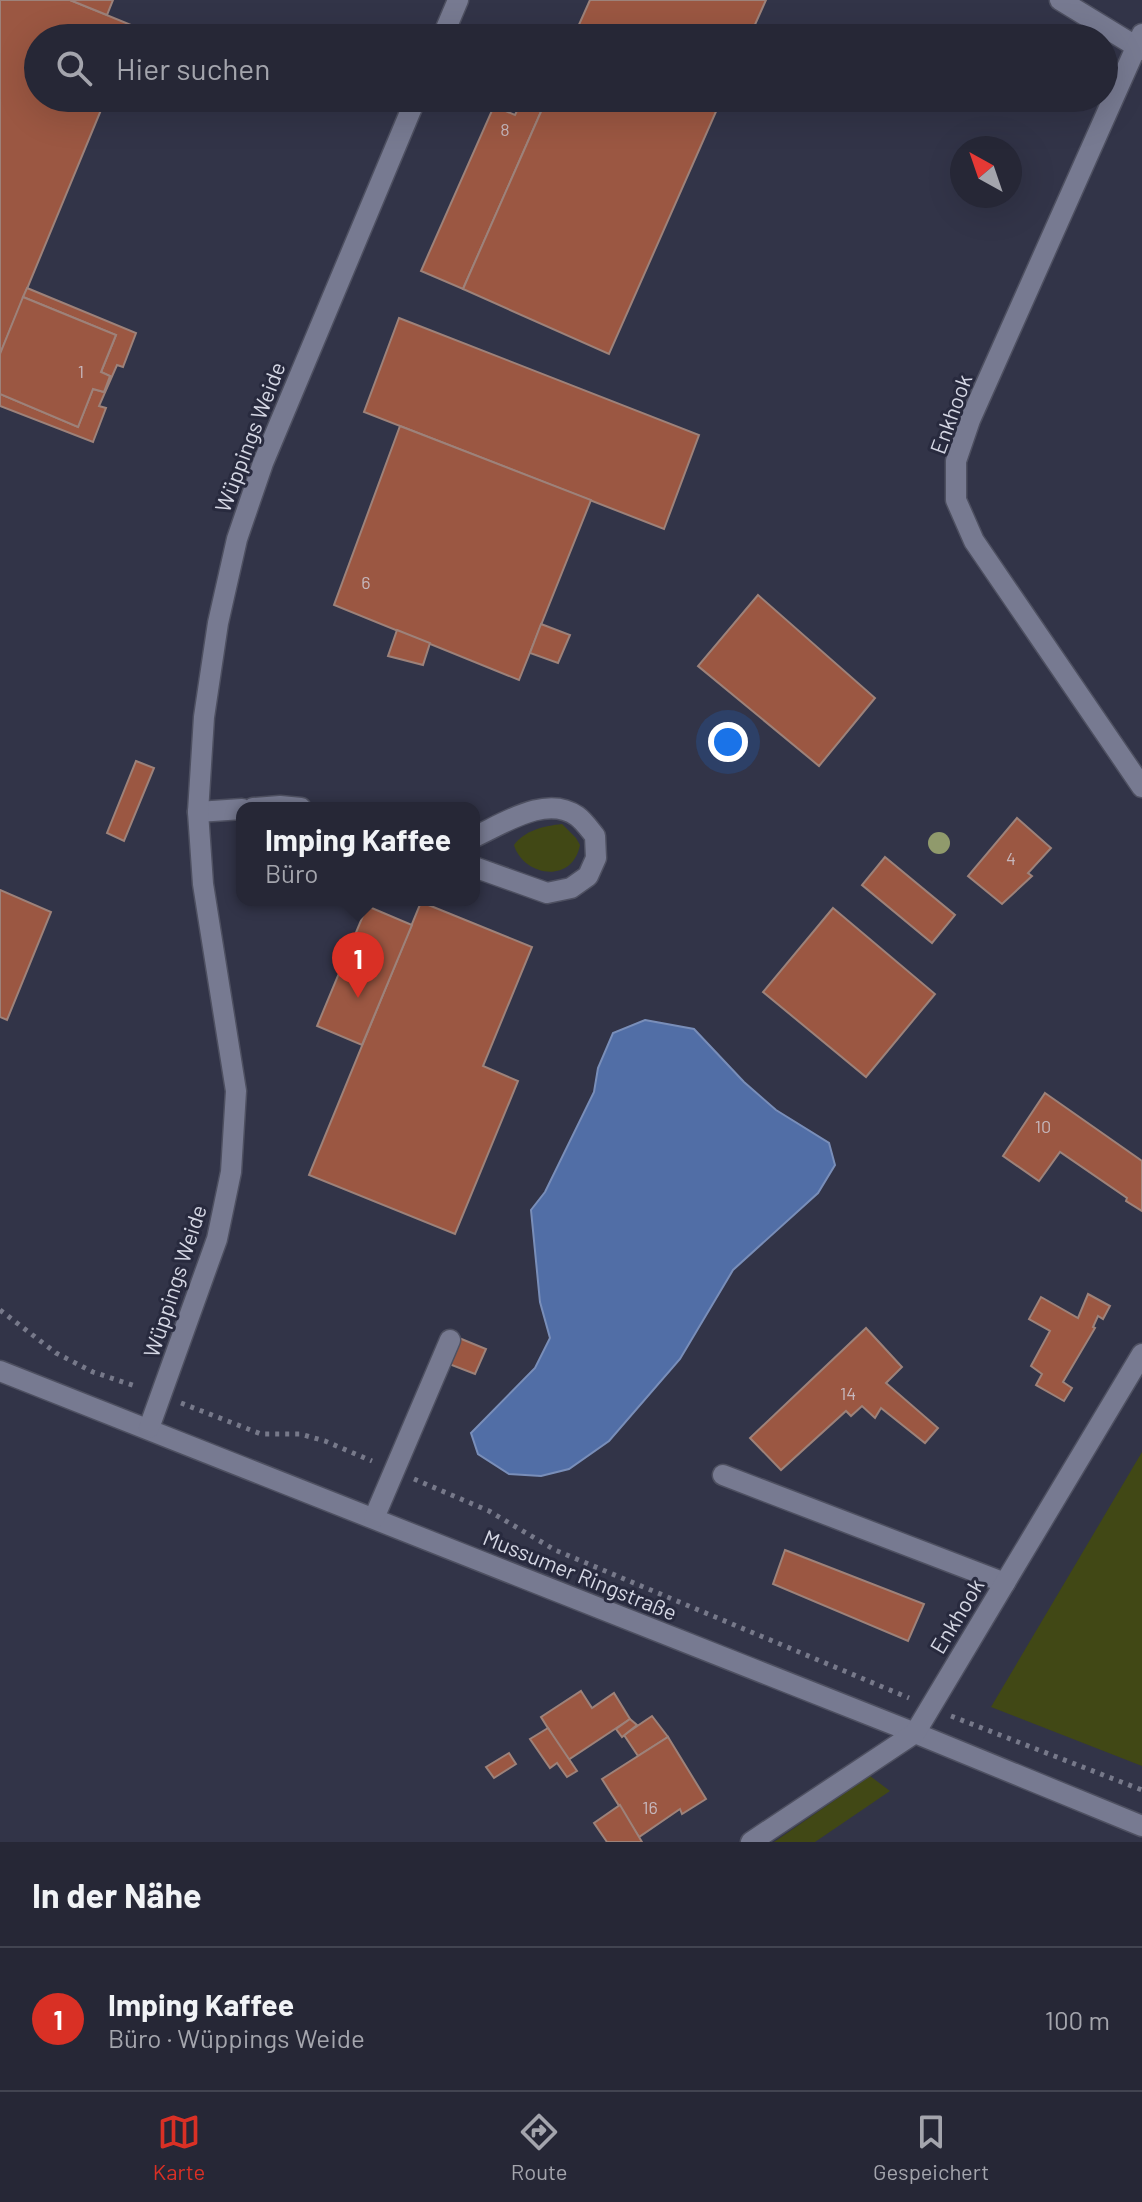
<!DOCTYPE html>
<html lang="de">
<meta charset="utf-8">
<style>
body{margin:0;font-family:Barlow,sans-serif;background:#323342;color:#f1f3f6}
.compass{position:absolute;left:950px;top:136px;width:72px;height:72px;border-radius:50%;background:#262736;box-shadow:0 8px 32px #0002;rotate:320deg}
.you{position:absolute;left:728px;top:742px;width:28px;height:28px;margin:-20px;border:6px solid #fff;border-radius:50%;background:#1a73e8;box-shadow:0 0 0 12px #1a73e833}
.badge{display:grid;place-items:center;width:52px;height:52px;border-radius:50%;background:#d93025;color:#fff;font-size:26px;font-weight:700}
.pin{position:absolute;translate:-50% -66px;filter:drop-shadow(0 2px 4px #0008)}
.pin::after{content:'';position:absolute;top:42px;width:28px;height:24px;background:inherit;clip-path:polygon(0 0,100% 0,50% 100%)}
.popup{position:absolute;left:236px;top:802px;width:244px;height:104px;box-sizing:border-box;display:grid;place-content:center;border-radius:16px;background:#262736;filter:drop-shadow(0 2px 6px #0005);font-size:26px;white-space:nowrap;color:#a4a5ad}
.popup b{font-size:30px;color:#f1f3f6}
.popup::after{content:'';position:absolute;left:50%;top:100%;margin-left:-16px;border:16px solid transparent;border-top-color:#262736}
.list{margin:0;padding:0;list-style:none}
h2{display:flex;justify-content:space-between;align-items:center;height:104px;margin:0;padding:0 32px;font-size:34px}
h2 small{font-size:26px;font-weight:400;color:#a4a5ad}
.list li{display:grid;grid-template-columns:52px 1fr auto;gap:24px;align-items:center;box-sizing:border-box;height:144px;padding:0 32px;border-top:2px solid #424451}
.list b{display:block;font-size:30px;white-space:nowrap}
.list p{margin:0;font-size:26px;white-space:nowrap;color:#a4a5ad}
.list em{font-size:26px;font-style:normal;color:#a4a5ad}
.icon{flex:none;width:44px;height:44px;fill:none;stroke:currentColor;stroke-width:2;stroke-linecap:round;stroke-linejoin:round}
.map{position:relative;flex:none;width:1142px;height:1842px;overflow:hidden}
.search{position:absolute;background:#262736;box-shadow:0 8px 32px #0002;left:24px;right:24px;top:24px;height:88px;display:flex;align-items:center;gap:20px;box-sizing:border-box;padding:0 28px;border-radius:44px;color:#a4a5ad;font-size:30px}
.sheet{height:248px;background:#262736}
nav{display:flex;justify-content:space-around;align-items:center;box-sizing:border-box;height:112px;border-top:2px solid #424451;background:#262736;font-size:22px;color:#a4a5ad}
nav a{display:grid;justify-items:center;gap:4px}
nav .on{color:#d93025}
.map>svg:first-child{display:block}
.green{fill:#414815}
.water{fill:#516ea6;stroke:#798eb9;stroke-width:2}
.building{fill:#9b5742;stroke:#9d827a;stroke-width:2}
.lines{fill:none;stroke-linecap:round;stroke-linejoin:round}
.minor-casing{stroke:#4e5061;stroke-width:23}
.path{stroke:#77798a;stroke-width:5;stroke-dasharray:4 6;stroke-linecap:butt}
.minor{stroke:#777a91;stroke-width:20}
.tree{fill:#909a6c}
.labels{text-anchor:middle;stroke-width:6;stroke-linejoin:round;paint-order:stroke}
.number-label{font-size:18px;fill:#c6b7bc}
.street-label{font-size:22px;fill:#d5d7e4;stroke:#282a3e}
</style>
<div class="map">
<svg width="1142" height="1842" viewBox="0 0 1142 1842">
<rect width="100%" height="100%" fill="#323448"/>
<g class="green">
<path d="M562 824 576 838 580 845C572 885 523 876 514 845 525 830 544 826 562 824Z"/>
<polygon points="1142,1452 1142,1766 991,1707"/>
<polygon points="870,1776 890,1791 815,1842 774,1842"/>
</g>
<polygon class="water" points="645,1020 694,1029 744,1082 776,1110 829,1143 835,1165 818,1193 733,1270 680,1359 609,1441 569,1469 541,1476 509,1474 478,1454 471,1433 535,1368 550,1338 540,1302 531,1210 545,1192 594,1092 598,1068 613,1033"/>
<g class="building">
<polygon points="0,0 70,0 136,27 131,38 38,38 38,98 106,98 0,354"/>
<polygon points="70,0 113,0 107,15"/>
<polygon points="590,0 766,0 749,38 573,38"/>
<polygon points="553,30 571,38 549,38"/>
<polygon points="523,98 547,98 463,289 421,271 494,106 515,115"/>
<polygon points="547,98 722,98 609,354 463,289"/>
<polygon points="27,288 136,333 123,367 117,365 99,406 106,408 93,442 0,406 0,394 78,427 93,389 104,392 110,376 101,372 116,335 23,297"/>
<polygon points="23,297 116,335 101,372 110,376 104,392 93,389 78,427 0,394 0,354"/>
<polygon points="399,318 699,435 664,529 364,412"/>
<polygon points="400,426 591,500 519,680 334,605"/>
<polygon points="758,595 875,698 819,766 698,666"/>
<polygon points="541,624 570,635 558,663 530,653"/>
<polygon points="397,630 430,643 423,665 388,656"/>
<polygon points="136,761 154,768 124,841 107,833"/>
<polygon points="1017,818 1051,848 1028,873 1032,876 1002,904 968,876"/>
<polygon points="885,857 955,915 932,943 862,885"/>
<polygon points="0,890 51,912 7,1020 0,1017"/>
<polygon points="421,902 532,947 483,1066 518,1081 455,1234 309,1175"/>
<polygon points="367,906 412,925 362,1045 317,1026"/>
<polygon points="833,908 935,994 866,1077 763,992"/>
<polygon points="1045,1093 1142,1161 1142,1211 1126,1201 1127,1198 1060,1152 1039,1181 1003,1156"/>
<polygon points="1088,1294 1110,1306 1103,1319 1098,1316 1093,1327 1095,1328 1063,1382 1072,1388 1064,1401 1036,1385 1042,1374 1031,1366 1050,1331 1029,1319 1041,1297 1078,1318"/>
<polygon points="866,1328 902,1367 886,1383 938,1428 925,1443 881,1408 875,1418 862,1406 851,1416 846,1411 781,1470 750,1438"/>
<polygon points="459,1338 486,1349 475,1374 449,1364"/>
<polygon points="785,1550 924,1604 908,1641 773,1584"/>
<polygon points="581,1691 592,1708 614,1693 630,1719 568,1760 541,1717"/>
<polygon points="652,1716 668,1737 638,1756 624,1735"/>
<polygon points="630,1719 637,1725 622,1737 616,1729"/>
<polygon points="548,1728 577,1771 567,1777 557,1763 550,1768 530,1739"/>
<polygon points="668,1737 706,1799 682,1814 680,1809 639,1837 602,1779"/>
<polygon points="509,1753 516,1764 494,1778 486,1767"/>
<polygon points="620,1805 642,1842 607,1842 594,1823"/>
</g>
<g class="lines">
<g class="minor-casing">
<g id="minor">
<polyline points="1060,0 1142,50"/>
<polyline points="1142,34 970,420 956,461 956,500 974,541 1142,787"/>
<polyline points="442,38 458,0"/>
<polyline points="253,808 280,806 301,808"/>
<polyline points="198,812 242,809"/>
<path d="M474 837C503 824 546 794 577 816 584 821 590 830 595 836L596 858 588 876 571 888 547 893 474 867"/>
<polyline points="0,1371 915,1733 1142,1826"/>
<polyline points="149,1428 217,1239 231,1172 236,1091 203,884 198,812 204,717 218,623 237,539 263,463 416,98"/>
<polyline points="723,1475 1005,1583"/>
<polyline points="374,1518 450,1340"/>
<polyline points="751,1842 915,1733 1142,1354"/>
</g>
</g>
<g class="path">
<polyline points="0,1310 56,1353 93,1372 138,1387"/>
<polyline points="181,1403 261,1434 300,1434 325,1441 372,1461"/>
<polyline points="414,1479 489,1511 555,1550 909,1698"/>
<polyline points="951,1716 1142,1790"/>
</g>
<use href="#minor" class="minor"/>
</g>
<circle class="tree" cx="939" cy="843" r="11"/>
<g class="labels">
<g class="number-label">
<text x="505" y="136">8</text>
<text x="81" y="378">1</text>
<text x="366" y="589">6</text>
<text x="1011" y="865">4</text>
<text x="1043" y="1133">10</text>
<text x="848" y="1400">14</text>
<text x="650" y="1814">16</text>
</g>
<g class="street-label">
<text transform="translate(951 414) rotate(-70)" y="8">Enkhook</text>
<text transform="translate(250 437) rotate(-69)" y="8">Wüppings Weide</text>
<text transform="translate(175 1281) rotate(-72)" y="8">Wüppings Weide</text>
<text transform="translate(580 1575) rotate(22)" y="8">Mussumer Ringstraße</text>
<text transform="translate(957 1616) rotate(-59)" y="8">Enkhook</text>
</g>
</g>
</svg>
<svg class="compass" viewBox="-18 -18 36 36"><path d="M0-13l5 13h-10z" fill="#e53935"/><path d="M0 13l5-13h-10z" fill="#a4a5ad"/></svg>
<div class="you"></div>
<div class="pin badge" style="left:358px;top:998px">1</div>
<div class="popup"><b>Imping Kaffee</b>Büro</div>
<div class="search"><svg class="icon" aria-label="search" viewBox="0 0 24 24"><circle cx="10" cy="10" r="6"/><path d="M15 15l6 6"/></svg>Hier suchen</div>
</div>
<section class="sheet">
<h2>In der Nähe<small></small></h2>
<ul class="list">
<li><span class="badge">1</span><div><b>Imping Kaffee</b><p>Büro · Wüppings Weide</p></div><em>100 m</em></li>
</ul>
</section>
<nav>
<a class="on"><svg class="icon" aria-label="map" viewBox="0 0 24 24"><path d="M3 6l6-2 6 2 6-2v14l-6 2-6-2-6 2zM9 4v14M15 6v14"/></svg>Karte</a>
<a><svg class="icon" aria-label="directions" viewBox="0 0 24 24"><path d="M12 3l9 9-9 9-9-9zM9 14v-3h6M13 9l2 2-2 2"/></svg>Route</a>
<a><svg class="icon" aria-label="saved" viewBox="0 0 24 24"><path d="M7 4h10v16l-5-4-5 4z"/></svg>Gespeichert</a>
</nav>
